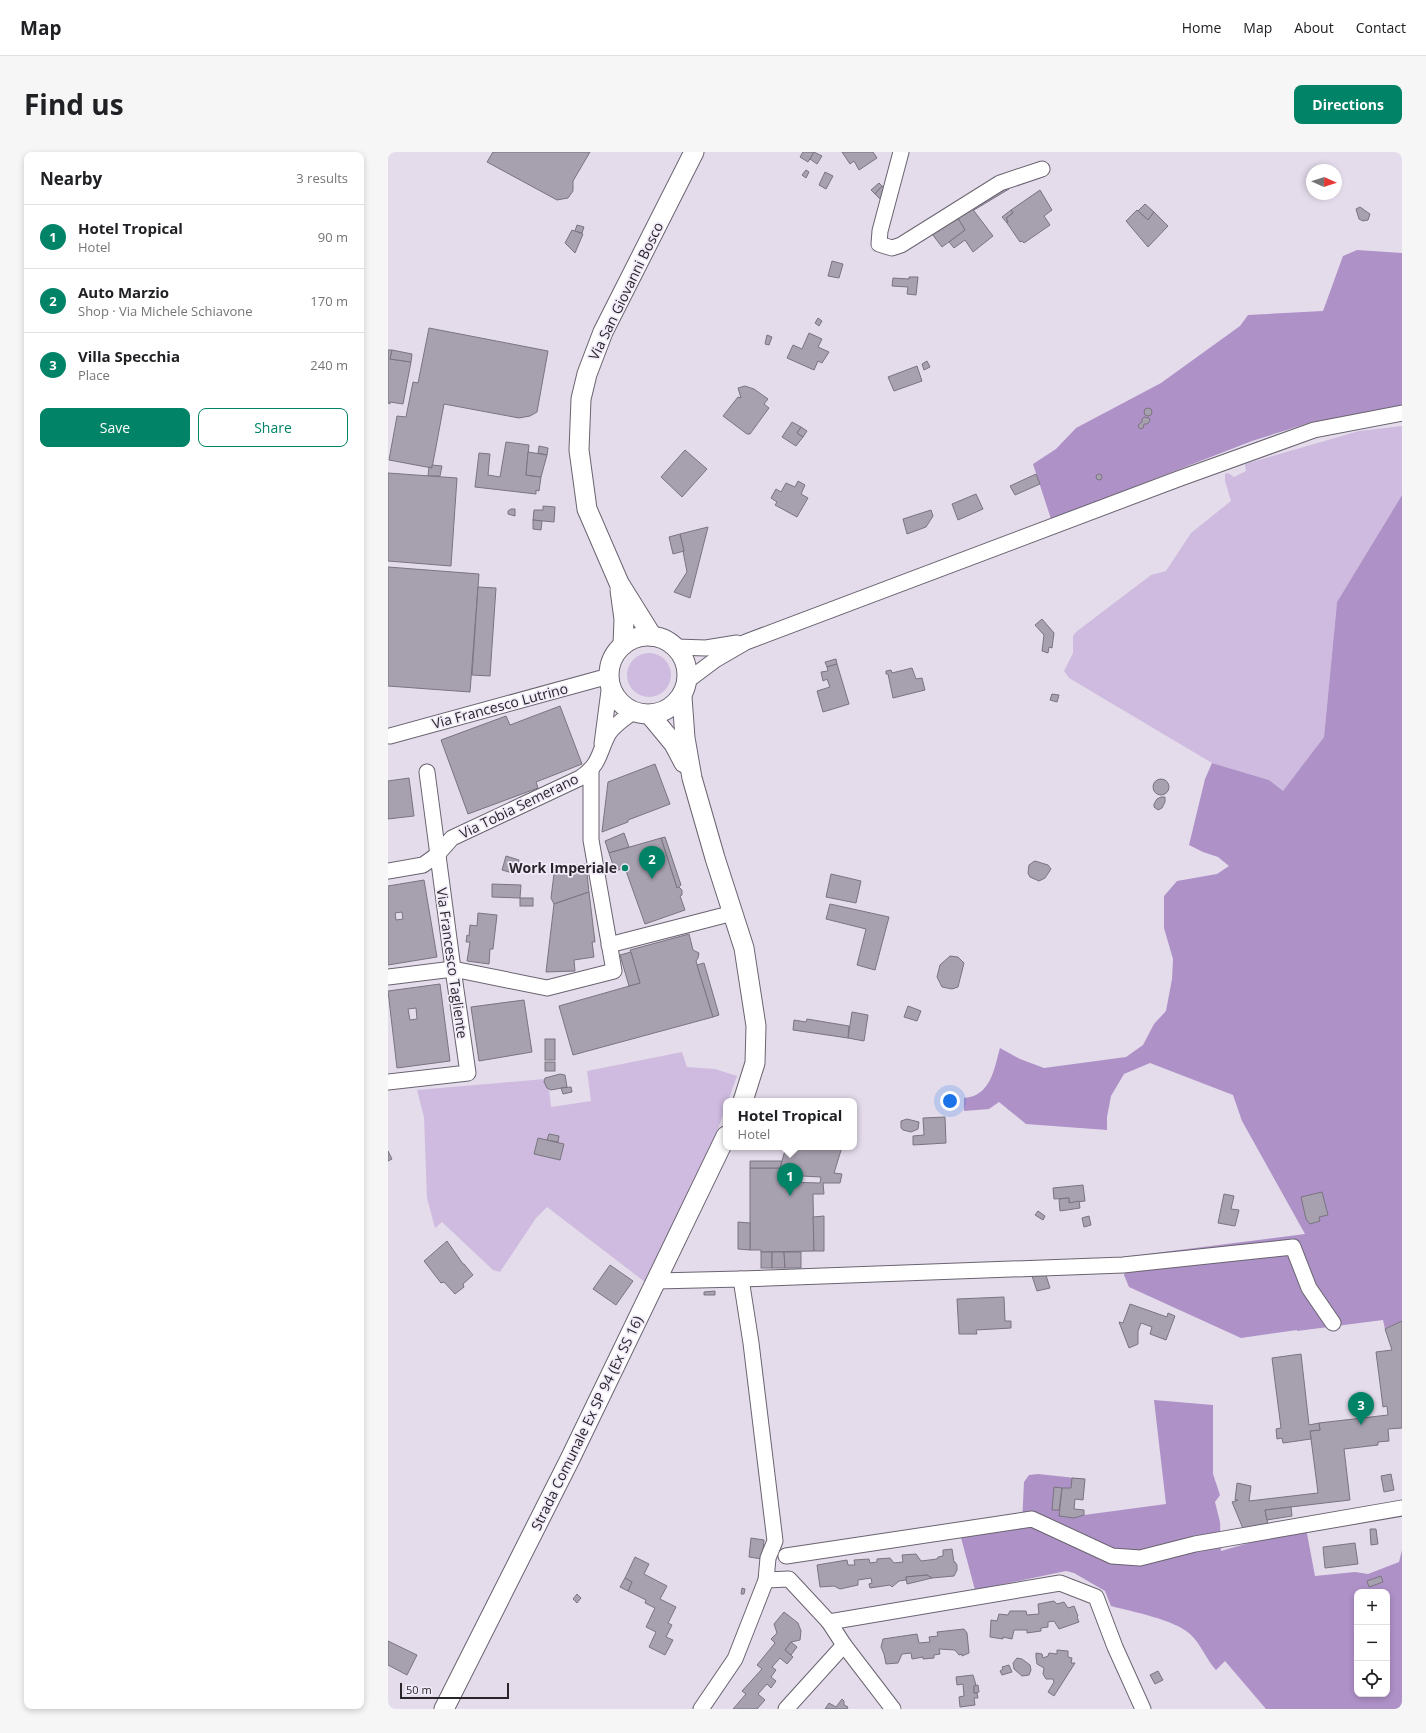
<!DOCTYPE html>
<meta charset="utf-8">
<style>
body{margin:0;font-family:"Open Sans",sans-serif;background:#f6f6f6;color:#202124}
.controls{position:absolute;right:12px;bottom:12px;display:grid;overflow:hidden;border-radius:8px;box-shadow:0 2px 6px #0003}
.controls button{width:36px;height:36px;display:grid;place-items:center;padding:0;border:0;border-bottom:1px solid #e0e0e0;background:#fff;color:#202124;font:20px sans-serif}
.compass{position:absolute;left:918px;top:12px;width:36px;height:36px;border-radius:50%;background:#fff;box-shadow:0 2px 6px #0003;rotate:93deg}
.scale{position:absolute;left:12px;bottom:10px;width:109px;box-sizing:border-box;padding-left:4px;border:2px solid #29262b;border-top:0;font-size:11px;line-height:14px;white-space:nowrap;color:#29262b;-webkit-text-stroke:3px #f1eaf8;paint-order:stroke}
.you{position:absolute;left:562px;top:949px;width:14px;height:14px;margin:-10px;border:3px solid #fff;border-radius:50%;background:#1a73e8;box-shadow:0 0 0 6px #1a73e833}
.badge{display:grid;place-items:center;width:26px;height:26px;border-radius:50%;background:#008366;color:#fff;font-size:13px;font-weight:700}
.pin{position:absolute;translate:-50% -33px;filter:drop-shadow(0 1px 2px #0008)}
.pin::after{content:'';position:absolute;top:21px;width:14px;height:12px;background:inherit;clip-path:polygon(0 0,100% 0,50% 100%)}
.popup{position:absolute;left:335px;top:946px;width:134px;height:52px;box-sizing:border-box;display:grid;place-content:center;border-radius:8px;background:#fff;filter:drop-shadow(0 1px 3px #0005);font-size:13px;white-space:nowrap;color:#757577}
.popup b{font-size:15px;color:#202124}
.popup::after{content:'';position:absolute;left:50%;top:100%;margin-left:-8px;border:8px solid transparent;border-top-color:#fff}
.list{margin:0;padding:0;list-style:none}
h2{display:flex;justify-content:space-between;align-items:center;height:52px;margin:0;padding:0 16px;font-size:17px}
h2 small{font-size:13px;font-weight:400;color:#757577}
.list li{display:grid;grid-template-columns:26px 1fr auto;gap:12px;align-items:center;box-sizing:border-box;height:64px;padding:0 16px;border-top:1px solid #e0e0e0}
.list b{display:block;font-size:15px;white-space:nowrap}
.list p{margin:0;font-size:13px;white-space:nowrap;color:#757577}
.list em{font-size:13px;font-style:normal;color:#757577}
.actions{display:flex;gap:8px;padding:12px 16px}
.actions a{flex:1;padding:9px 0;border:1px solid #008366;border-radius:8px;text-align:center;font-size:14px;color:#008366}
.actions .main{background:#008366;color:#fff}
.icon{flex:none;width:22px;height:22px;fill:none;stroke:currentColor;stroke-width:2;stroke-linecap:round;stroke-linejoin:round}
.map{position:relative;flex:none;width:1014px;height:1557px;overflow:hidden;border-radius:8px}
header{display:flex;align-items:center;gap:24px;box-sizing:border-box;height:56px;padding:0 20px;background:#fff;border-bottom:1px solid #e0e0e0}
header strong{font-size:19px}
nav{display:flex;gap:22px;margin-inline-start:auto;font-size:14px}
.intro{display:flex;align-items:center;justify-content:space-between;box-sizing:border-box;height:96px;padding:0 24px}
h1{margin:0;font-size:28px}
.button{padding:10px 18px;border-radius:8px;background:#008366;color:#fff;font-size:14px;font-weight:700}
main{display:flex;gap:24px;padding:0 24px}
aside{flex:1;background:#fff;border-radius:8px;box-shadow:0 2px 6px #0003}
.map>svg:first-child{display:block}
.green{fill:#cebbdf}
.forest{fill:#ae91c7;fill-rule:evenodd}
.building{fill:#a7a0ae;stroke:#7a7480;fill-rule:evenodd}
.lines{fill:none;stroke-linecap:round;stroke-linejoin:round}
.minor-casing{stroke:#6a6370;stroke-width:17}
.major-casing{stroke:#6a6370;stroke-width:21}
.minor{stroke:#fff;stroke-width:15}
.major{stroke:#fff;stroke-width:19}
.poi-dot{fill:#008366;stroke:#f1eaf8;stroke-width:1.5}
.labels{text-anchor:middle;stroke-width:3.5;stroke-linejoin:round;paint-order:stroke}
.street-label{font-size:14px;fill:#29262b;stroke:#f1eaf8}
.poi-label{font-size:14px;font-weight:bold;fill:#29262b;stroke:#f1eaf8;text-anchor:end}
</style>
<header>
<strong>Map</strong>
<nav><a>Home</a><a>Map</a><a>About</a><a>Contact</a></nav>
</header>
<div class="intro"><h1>Find us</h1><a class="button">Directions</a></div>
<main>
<aside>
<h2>Nearby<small>3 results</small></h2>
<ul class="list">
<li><span class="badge">1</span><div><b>Hotel Tropical</b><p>Hotel</p></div><em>90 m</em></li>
<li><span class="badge">2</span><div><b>Auto Marzio</b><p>Shop · Via Michele Schiavone</p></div><em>170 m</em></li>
<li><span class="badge">3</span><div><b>Villa Specchia</b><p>Place</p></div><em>240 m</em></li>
</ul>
<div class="actions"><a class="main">Save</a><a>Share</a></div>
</aside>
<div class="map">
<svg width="1014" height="1557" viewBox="0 0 1014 1557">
<rect width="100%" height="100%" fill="#e4dceb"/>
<g class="green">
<polygon points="1014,274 1014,343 949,450 936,585 895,640 881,628 824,611 681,526 676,519 685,501 685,484 688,480 763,423 778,419 803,381 843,349 837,329 837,322 840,321 846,325 858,319 857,312 971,279"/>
<circle cx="261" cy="523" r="22"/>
<polygon points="294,900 299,915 327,917 349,924 340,949 338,949 338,955 324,992 257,1130 159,1055 148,1066 112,1120 105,1118 54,1070 47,1076 39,1046 36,965 29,938 157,927 159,936 161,937 163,955 203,949 199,919"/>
</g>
<g class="forest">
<polygon points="969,98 1014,101 1014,256 924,270 864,289 663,367 645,312 668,297 688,276 773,231 852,174 860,163 935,159 955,104"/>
<path d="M1014 343V1169L997 1177 995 1168 909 1179V1178L853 1186 741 1135 736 1123 744 1104 917 1082 854 969 845 943 762 911 736 922 723 944 719 965V978L638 972 611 950 601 957 576 959V946C603 944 606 917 612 896L632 907 656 916 738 905 755 893 766 872 778 859 784 827 785 807 776 776V744L789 729 829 722 841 714 830 705 815 700 801 693 817 627 824 611 881 628 895 639 936 585 949 450Z"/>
<path d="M766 1248 825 1253V1322L832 1343 827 1350 832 1370 833 1399 888 1383 891 1386 896 1377 917 1371 927 1424 967 1420 980 1422 1011 1410 1014 1398V1557H878L837 1509 828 1518C818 1507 813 1492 802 1482 785 1467 745 1460 723 1454L717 1439 686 1421 678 1419 587 1438 572 1382 634 1372 636 1330 641 1323 650 1322 697 1327 695 1348 687 1347 686 1357 696 1358V1363L778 1352ZM969 1440H999V1542H969Z"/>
</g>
<g class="building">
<polygon points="105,0 202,0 185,29 185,39 180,46 169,48 99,10"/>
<polygon points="415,0 426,0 420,10 412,5"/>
<polygon points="426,0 434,4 429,12 422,7"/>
<polygon points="454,0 485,0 489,6 471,18 466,9 462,12"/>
<polygon points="418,18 421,20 418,26 414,23"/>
<polygon points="437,20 445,24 438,37 431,33"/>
<polygon points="491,31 494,34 487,42 483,38"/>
<polygon points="617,31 621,37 586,58 583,54"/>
<polygon points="494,34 498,37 495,50 487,42"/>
<polygon points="652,38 664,58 656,64 662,73 636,91 634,89 632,90 619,71 620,70 618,66 625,61 623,58"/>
<polygon points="757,52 766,60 760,68 750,59"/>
<polygon points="583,55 605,84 585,100 577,88 566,96 561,90 577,78 568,63"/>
<polygon points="972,55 982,62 980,68 975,69 971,67 968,57"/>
<polygon points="623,58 625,61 618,66 620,70 619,71 614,65"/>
<polygon points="749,58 760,68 766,60 780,74 760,95 738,69"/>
<polygon points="568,63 577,78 554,95 541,78"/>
<polygon points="189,73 196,75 194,81 187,79"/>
<polygon points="184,78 195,82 187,101 177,91"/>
<polygon points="444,109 455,112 451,126 440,124"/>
<polygon points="521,125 530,125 528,143 519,142 520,135 504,134 505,126 521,127"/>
<polygon points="430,166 434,169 431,174 427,171"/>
<polygon points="41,176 160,199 149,260 142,264 131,266 56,252 44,316 1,308 9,264 18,265 25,230 30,231"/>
<polygon points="421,181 434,187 430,195 441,200 434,211 430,209 426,218 399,206 405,193 414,197"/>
<polygon points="379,183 384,185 381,193 377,192"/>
<polygon points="0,198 4,198 2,207 23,210 15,252 2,250 2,252 0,251"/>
<polygon points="4,198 24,202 23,210 2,207"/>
<polygon points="539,209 542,215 536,218 534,212"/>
<polygon points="529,214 534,229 506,239 500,225"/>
<polygon points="357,234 366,237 380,247 376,252 381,256 362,282 359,282 335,264 350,245 353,246 350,236"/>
<circle cx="760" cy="260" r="4"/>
<polygon points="756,265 761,266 762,269 759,272 756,272 755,276 753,277 750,275 751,272 754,270 754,267"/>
<polygon points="404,270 413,275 409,281 415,285 408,294 394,285"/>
<polygon points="413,275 419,279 415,285 409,281"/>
<polygon points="118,290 141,293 138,323 153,325 151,339 148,338 148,342 87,335 91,301 102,302 100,323 112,325"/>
<polygon points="151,294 160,296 159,303 150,301"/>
<polygon points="297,298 319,317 294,345 273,325"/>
<polygon points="140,300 159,303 153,325 138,323"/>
<polygon points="44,313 54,314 52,324 40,324 41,315 44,316"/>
<polygon points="0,321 69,326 63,414 0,409"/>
<circle cx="711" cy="325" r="3"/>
<polygon points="648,322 652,332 627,343 622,334"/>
<polygon points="410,329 417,333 413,342 420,346 409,365 387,353 389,350 383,346 388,337 393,340 398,331 407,335"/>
<polygon points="588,342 595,357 570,368 564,352"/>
<polygon points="155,354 167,355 166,370 145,368 146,358 155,358"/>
<polygon points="123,357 127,357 127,364 120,362 120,359"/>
<polygon points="543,358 545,364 538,375 519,382 515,367"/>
<polygon points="145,368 154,369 153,378 145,377"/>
<polygon points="320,375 302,446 286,440 299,420 295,399 296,399 292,382"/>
<polygon points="292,382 296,399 285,402 281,385"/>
<polygon points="0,415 91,422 82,540 0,534"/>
<polygon points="90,435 108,436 102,524 84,523"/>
<polygon points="654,467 666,481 664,496 661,495 660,501 654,499 656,483 647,473"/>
<polygon points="448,507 449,512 439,515 437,510"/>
<polygon points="449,512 461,552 435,560 429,539 442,535 439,527 435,529 433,520 440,519 439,515"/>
<polygon points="524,516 528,527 534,526 537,538 505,546 500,522 498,522 498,519 503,518 504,521"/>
<polygon points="664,542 671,543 669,550 662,548"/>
<polygon points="172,554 194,612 148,630 150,636 80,662 53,588 118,564 122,573"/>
<polygon points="267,612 282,652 240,668 240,670 214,680 220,630"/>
<polygon points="21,626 26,664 0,667 0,629"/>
<circle cx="773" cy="635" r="8"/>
<polygon points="773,645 777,645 777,650 774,656 770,658 766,655 766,652 769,647"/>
<polygon points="236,681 241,695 221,701 217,689"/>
<polygon points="277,685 293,733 289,736 273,686"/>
<polygon points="273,686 289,736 291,735 294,738 294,743 292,744 297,758 257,772 237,716 227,719 221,701"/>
<polygon points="118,704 131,708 128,722 114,718"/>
<polygon points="647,709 660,713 663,717 657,726 651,729 642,725 640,721 641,713 645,710"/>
<polygon points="198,712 201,740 166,752 163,746 166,722 185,721 184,714"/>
<polygon points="443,722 473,729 468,751 438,745"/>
<path d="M36 728 49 805 0 813V734ZM14 760 15 767 8 768 7 761Z"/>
<polygon points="104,732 133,733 132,746 104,745"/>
<polygon points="201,740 207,790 204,790 206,805 186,808 187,819 158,820 166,752"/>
<rect x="132" y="746" width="13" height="8"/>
<polygon points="442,752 501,765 487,818 469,813 478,777 438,767"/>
<polygon points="90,761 109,763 105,797 102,797 101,812 79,809 82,790 78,790 79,783 81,784 82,773 89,774"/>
<polygon points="301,782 305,798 311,801 310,806 308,809 325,865 185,903 171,854 252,831 242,798"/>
<polygon points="243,800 252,831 241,834 232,803"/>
<polygon points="562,804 570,805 576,811 570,835 564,837 554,835 549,825 552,813"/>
<polygon points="316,811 331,863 325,865 309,813"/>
<path d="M52 832 62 909 9 916 0 839ZM28 856 29 867 22 868 20 857Z"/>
<polygon points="136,848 144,900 91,909 83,855"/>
<polygon points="520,854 533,859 529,869 516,865"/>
<polygon points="464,860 480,863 476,889 460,886"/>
<polygon points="419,867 461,874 460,886 405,878 406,868 418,870"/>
<rect x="157" y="887" width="10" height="21"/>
<rect x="157" y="910" width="10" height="9"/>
<polygon points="172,922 177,923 179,935 163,938 159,936 156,930 157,926"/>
<polygon points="183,935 184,940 175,942 173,936"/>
<polygon points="557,965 558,991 525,993 525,984 536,983 535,966"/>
<polygon points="519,967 531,970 530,977 523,980 515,978 513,976 513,969"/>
<polygon points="161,982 171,984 170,990 159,988"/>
<polygon points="150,986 176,992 172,1008 146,1002"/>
<path d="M398 995H454L446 1021 454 1022 452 1031H435L436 1042H425L426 1099 373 1100V1098H362V1016H392ZM396 1019 414 1024 433 1025 432 1031 395 1030Z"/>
<polygon points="0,999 4,1007 0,1009"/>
<polygon points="362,1009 394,1009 392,1016 362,1016"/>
<polygon points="695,1033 697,1049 681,1051 681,1046 666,1047 665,1036"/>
<polygon points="934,1040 940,1063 931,1065 932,1069 922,1072 918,1067 913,1045"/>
<polygon points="836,1042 846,1044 843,1057 851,1058 847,1074 830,1071"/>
<polygon points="681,1046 681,1051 691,1049 692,1056 672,1059 671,1047"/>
<polygon points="650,1059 657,1064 655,1068 647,1063"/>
<polygon points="436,1064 436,1099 426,1099 425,1065"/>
<polygon points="701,1064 703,1073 696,1075 694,1066"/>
<polygon points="350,1070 362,1071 362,1098 350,1097"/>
<polygon points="59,1089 75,1112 76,1112 85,1123 75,1132 76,1135 67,1142 56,1130 53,1131 36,1109"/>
<rect x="373" y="1100" width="11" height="16"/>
<polygon points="384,1100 396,1100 397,1116 384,1116"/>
<polygon points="396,1100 413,1100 413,1116 397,1116"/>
<polygon points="222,1113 245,1129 228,1153 205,1137"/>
<polygon points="656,1117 662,1136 649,1139 642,1118"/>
<polygon points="327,1139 327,1143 316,1143 316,1140"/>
<polygon points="616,1145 617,1169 623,1169 623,1176 588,1178 589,1182 571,1182 569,1147"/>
<polygon points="742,1152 779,1165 780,1161 787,1164 778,1188 762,1182 764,1175 753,1171 750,1179 750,1192 741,1196 731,1170 735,1171"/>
<polygon points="1014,1169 1014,1276 1000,1277 1001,1289 990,1290 990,1293 956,1297 962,1348 877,1358 880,1372 870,1375 868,1373 856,1379 844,1350 850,1348 847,1348 849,1331 863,1334 861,1349 930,1341 922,1279 932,1278 931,1271 1000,1263 999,1254 995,1255 988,1200 1004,1198 997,1177"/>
<polygon points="913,1202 921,1273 931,1271 932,1278 922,1279 923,1287 895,1291 894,1286 889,1287 888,1277 893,1276 884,1206"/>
<polygon points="1003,1322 1006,1338 996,1340 993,1324"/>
<polygon points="684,1326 697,1327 695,1348 687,1347 686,1357 696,1358 696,1363 686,1366 671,1364 674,1336 683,1336"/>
<polygon points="666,1335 674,1336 671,1358 664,1358"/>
<polygon points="903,1355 904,1364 879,1368 877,1358"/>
<polygon points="982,1377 988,1377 990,1392 983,1393"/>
<polygon points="363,1386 376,1388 374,1407 361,1405"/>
<polygon points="967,1391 970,1412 937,1416 935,1395"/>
<polygon points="564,1397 566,1410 567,1410 569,1413 569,1418 566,1424 544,1426 539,1423 518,1425 518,1428 511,1429 504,1435 502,1433 482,1436 481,1432 484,1431 483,1426 470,1428 470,1433 452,1437 446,1434 432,1435 429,1413 459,1408 460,1413 467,1413 466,1408 481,1407 482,1411 489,1410 489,1407 502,1406 506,1411 515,1410 514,1403 528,1402 533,1409 549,1407 550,1405 555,1404 555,1398"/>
<polygon points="247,1405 261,1412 256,1422 279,1434 272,1447 288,1455 280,1471 284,1473 278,1485 285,1488 277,1503 261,1495 268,1480 258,1475 267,1456 257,1451 258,1448 240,1439 244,1430 237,1426"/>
<polygon points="539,1423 544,1426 519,1432 518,1425"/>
<polygon points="993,1424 995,1430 981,1435 979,1429"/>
<polygon points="237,1426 244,1430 240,1439 232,1435"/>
<polygon points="354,1436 357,1437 356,1442 353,1442"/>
<polygon points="189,1442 193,1446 189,1451 185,1447"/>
<polygon points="666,1449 669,1452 676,1450 680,1456 686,1454 690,1464 689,1465 691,1470 671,1477 666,1469 660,1470 660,1475 653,1476 653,1479 639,1481 639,1478 626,1478 624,1487 615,1485 615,1487 602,1485 603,1468 609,1469 611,1462 620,1463 622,1459 638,1459 639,1463 651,1462 650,1452"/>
<polygon points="396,1460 410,1471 413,1479 412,1488 403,1490 397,1498 405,1505 399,1512 392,1506 384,1515 388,1518 383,1525 388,1529 383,1536 379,1532 370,1542 377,1548 369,1557 345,1557 358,1542 354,1539 374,1517 369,1513 387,1491 383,1487 389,1481 386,1472"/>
<polygon points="576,1477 579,1481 581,1501 574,1504 574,1502 571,1503 567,1498 551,1497 552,1502 546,1503 546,1506 535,1507 535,1505 524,1507 523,1501 514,1502 510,1511 498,1512 496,1502 493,1495 495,1487 529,1482 531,1491 542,1490 541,1485 550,1484 549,1480"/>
<polygon points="0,1489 29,1503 19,1523 0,1513"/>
<polygon points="403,1490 409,1495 403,1503 397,1498"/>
<polygon points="669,1498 680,1499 680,1505 684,1506 683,1511 687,1511 666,1544 660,1540 666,1530 665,1527 658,1527 655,1522 656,1516 649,1512 648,1505 648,1501 654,1502 655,1506 660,1504 661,1501 669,1502"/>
<polygon points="629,1506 634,1507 642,1513 643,1518 641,1523 634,1524 626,1517 625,1511"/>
<polygon points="621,1513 624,1520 614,1523 612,1519 615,1517 614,1515"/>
<polygon points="770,1519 775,1528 767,1532 762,1523"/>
<polygon points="585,1523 588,1533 586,1534 586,1541 589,1541 590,1546 586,1546 587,1553 572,1555 571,1545 576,1544 575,1532 569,1533 568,1525"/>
<polygon points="590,1533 591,1540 586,1541 586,1534"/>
<polygon points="454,1547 456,1549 456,1553 460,1555 459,1557 437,1557 441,1551 448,1555"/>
</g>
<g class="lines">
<g class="minor-casing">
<g id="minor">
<polyline points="513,0 492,79 491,92 504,96 513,93 612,31 654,17"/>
<polyline points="288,495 318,496 349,491"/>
<polyline points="299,529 327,508 358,490 790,327 926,278 1014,261"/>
<polyline points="2,584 221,524"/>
<polyline points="214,592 222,531"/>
<path d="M0 719 35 713 49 703 64 686 192 626C213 612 210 601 221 581 227 572 237 566 245 560"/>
<polyline points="221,793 345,761"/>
<polyline points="0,825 65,817 159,836 226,819 203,688 203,618"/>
<polyline points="0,930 80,921 65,817 39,620"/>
<polyline points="353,1127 735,1113 905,1095 921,1136 945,1171"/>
<polyline points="268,1129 353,1127 363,1191 387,1389 380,1406 378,1428 347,1507 313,1557"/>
<polyline points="398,1404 644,1367 724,1404 752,1406 807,1392 1014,1356"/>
<polyline points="378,1428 401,1427 441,1470 456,1493 505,1557"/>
<polyline points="441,1470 672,1431 708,1445 727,1495 755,1557"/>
<polyline points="398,1557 456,1493"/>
</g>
</g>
<g class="major-casing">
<g id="major">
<polyline points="232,438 236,467 235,493"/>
<circle cx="260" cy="523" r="39"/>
<polyline points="264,484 231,431 199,357 191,298 193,247 199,222 215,180 306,0"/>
<polyline points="294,545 297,586 304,626 327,706 356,796 368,874 367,911 355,949"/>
<polyline points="262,563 286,592 296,611"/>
<polyline points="56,1557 182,1307 338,984"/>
</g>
</g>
<use href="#minor" class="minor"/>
<use href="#major" class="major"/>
</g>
<circle class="poi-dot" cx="237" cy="716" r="4"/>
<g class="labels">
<g class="street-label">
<text transform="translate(238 139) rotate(-64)" y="5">Via San Giovanni Bosco</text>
<text transform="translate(112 554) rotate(-15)" y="5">Via Francesco Lutrino</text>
<text transform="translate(131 654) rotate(-26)" y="5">Via Tobia Semerano</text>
<text transform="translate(64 811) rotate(82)" y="5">Via Francesco Tagliente</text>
<text transform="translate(199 1271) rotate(-64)" y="5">Strada Comunale Ex SP 94 (Ex SS 16)</text>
</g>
<g class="poi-label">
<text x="229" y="721">Work Imperiale</text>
</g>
</g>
</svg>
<div class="controls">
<button>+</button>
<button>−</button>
<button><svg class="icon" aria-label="locate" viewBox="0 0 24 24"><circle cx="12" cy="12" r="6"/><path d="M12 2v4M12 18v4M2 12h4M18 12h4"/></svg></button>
</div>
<svg class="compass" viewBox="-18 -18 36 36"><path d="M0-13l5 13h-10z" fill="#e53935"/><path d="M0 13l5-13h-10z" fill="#757577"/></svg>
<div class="scale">50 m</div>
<div class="you"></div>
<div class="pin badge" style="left:402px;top:1044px">1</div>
<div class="popup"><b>Hotel Tropical</b>Hotel</div>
<div class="pin badge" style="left:264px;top:727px">2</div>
<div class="pin badge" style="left:973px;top:1273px">3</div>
</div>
</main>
